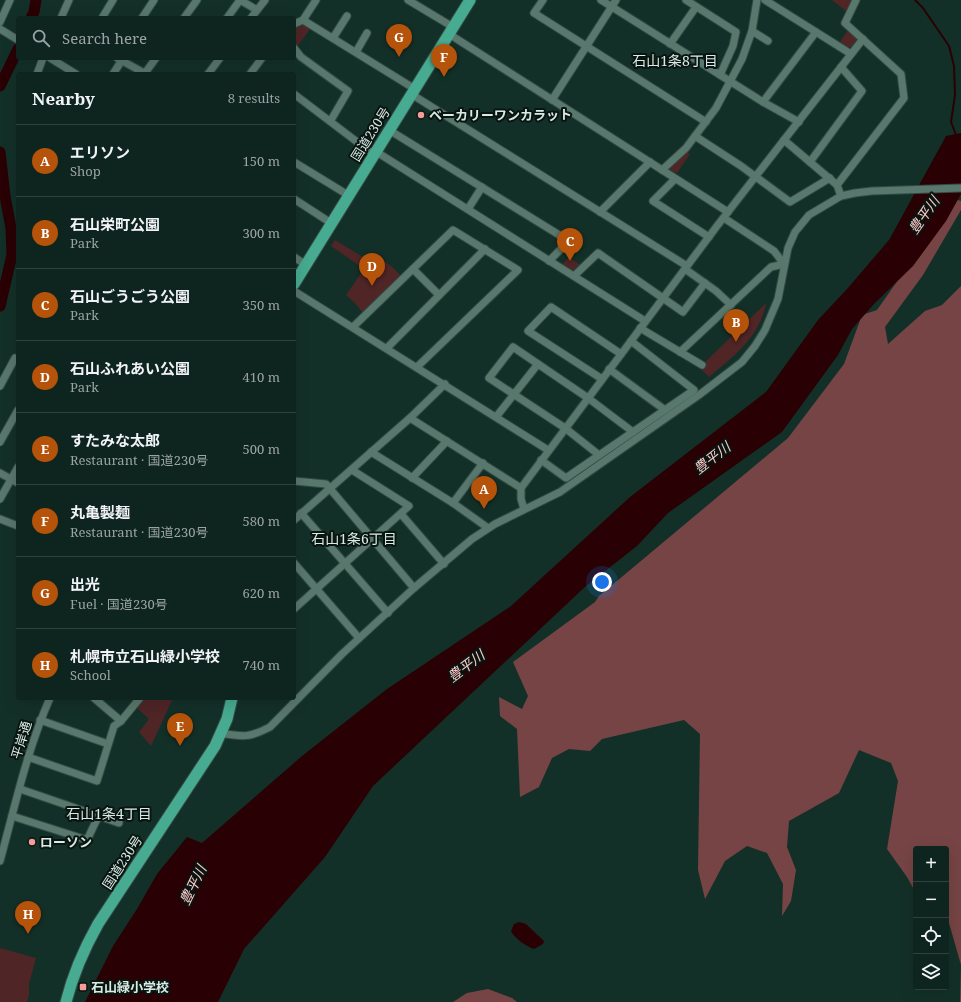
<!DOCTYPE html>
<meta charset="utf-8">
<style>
body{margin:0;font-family:"Noto Serif","Noto Sans JP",serif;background:#1c302b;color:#f1f3f6}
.controls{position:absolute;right:12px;bottom:12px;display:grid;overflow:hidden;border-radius:4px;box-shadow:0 4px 16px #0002}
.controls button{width:36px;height:36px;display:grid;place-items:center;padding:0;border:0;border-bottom:1px solid #2e413c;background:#0e241e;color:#f1f3f6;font:20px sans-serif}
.you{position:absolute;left:602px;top:582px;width:14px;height:14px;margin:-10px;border:3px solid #fff;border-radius:50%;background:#1a73e8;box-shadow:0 0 0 6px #1a73e833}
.badge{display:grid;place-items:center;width:26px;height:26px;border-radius:50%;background:#b45309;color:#fff;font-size:13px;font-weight:700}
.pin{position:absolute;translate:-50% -33px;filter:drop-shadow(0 1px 2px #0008)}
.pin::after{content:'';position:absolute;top:21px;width:14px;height:12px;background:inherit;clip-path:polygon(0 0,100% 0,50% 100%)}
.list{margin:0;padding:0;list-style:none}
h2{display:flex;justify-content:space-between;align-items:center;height:52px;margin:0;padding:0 16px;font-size:17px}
h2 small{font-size:13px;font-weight:400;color:#9ba4a4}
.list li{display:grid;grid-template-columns:26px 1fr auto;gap:12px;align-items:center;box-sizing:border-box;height:72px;padding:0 16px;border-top:1px solid #2e413c}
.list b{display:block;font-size:15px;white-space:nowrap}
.list p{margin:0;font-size:13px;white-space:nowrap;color:#9ba4a4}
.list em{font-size:13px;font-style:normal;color:#9ba4a4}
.icon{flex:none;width:22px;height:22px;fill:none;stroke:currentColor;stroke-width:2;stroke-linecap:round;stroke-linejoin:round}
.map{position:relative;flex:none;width:961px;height:1002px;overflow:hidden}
.search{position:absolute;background:#0e241e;box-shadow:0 4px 16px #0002;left:16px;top:16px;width:280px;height:44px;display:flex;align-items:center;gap:10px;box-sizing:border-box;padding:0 14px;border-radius:4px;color:#9ba4a4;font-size:15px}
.panel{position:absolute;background:#0e241e;box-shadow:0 4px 16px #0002;left:16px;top:72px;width:280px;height:628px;border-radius:4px}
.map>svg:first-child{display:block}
.green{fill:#4f2526}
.forest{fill:#764444}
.water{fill:#290105}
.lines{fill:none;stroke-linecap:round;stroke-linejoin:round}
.stream{stroke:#290105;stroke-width:2}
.river{stroke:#290105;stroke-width:11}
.minor-casing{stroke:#344a44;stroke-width:9}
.highway-casing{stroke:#344a44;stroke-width:13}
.minor{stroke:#58776d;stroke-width:7}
.highway{stroke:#46ab90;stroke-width:11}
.poi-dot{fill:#f59b9a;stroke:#091511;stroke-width:1.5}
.labels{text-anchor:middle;stroke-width:4;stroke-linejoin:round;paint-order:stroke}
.poi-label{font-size:13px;font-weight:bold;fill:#daeae4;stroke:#091511;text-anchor:start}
.street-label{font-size:13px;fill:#daeae4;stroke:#091511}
.neighbourhood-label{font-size:14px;fill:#daeae4;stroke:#091511}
.water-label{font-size:14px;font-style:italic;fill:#fecac9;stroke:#091511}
</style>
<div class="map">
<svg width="961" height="1002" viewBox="0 0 961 1002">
<rect width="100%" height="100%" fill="#133028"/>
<g class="green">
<polygon points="832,0 852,0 846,11"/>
<polygon points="303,25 306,25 310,29 297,47 294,45 294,28"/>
<polygon points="848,30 858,38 851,47 847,47 840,42"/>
<polygon points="686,151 690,154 677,173 670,170 669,167"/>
<path d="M335 240 368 260C382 255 392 267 401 276L364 314 353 301 346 295 364 269 331 246Z"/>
<polygon points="569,257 580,265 572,271 562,265"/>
<path d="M766 303C760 337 734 356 709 377L701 369 704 363Z"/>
<polygon points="145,698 173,698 151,746 139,732 149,719 137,708"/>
<polygon points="0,948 36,958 29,984 29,995 27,1002 0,1002"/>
</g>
<g class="forest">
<polygon points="955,199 961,201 961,210 923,275 885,327 888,344 925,311 942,305 961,286 961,1002 960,1002 961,965 949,923 946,921 946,849 916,849 916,893 907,877 887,849 898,781 891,763 859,750 839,793 789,821 787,847 796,870 791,901 782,916 783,884 767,853 747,846 725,861 705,899 698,870 700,734 684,720 602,739 590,751 569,749 552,758 539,787 520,797 517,729 500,716 499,697 522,709 528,696 513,662 595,602 599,596 788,438 844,364 862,315 877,310"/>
<polygon points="488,989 512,998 517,1002 453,1002 467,993"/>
</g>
<g class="water">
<polygon points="961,133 961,194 946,221 913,266 874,304 852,329 838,355 782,432 668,513 637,546 586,586 373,786 325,857 244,949 218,1002 85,1002 113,946 137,909 157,874 187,837 202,843 302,756 387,689 511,606 630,497 766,392 818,320 847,289 889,240 946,136"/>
<path d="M519 922 526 924 544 941 543 944 534 949C527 947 514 938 511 931L514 924Z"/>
</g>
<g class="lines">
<polyline class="stream" points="915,0 923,8 949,46 954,66 955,95 951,122 956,135"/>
<g class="river">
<polyline points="31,18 34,12 36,0"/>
<polyline points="0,86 18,49"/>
<polyline points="0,152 5,196 11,228 12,255 0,306"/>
</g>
<g class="minor-casing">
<g id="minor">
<polyline points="240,0 257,10"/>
<polyline points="408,0 453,27"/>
<polyline points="543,0 534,13 706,122"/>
<polyline points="601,0 763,102 799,122"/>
<polyline points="686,0 736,32 733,46 720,75"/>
<polyline points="765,0 851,54"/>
<polyline points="61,18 69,0"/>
<polyline points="102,18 113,0"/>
<polyline points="142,18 154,0"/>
<polyline points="184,18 197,0"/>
<polyline points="227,18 240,0"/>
<polyline points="251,18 265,0"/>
<polyline points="303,20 415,89"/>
<polyline points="0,22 10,0"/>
<polyline points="294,24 303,20 316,0"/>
<polyline points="0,29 18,40"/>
<polyline points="752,31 768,41"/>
<polyline points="449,34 728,212"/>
<polyline points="333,38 347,16"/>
<polyline points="670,44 696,7"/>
<polyline points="294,48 301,57 348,91 331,120"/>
<polyline points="356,52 367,33"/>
<polyline points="50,58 76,74"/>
<polyline points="117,58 146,74"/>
<polyline points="145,73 156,58"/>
<polyline points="37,74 43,58"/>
<polyline points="113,74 122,60"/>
<polyline points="208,74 220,58"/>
<polyline points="250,74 262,58"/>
<polyline points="294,94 373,154"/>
<polyline points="411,94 687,266"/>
<polyline points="552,100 616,0"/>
<polyline points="763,102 816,32"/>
<polyline points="389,130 569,241 549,261"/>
<polyline points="695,136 741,166 790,202 830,178"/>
<polyline points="784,140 863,39"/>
<polyline points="375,151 645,321"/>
<polyline points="294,162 348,195"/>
<polyline points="810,162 862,91 841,67"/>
<polyline points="662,170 686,148 716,108 742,59 752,31 757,0"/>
<polyline points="675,179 653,201 709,237"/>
<polyline points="837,185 904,98 901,74 845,23 856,0"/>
<polyline points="294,199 331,223"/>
<polyline points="468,209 482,187"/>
<polyline points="600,212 650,162"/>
<polyline points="294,257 306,265"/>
<polyline points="413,269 439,295"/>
<polyline points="685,269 716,291 731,305"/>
<polyline points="574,276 598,253 683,312 705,283"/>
<polyline points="294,291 548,450"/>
<polyline points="353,327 453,230 518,270 417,367"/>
<polyline points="640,328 702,365"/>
<polyline points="387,348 485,249"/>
<polyline points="680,352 771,267 784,264 774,251 724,218"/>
<polyline points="609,369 665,410"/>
<polyline points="602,379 528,331 551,307 621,354"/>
<polyline points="0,386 15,358 18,360"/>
<polyline points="496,417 538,364"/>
<polyline points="410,418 521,488"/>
<polyline points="0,442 18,410"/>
<polyline points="371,452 453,503 488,528"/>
<polyline points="599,455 565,428 489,378 513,347 588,398 633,432"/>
<polyline points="541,460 566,478 694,390 631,341"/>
<polyline points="0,473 18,483"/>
<polyline points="412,478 447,441"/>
<polyline points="294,481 326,484 414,588"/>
<polyline points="0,499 18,467"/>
<polyline points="453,503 483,463"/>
<polyline points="524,509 521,499 521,488 717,226 784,140 837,185 841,196"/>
<polyline points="301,513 388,613"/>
<polyline points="401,514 444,564"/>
<polyline points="0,519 18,526"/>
<polyline points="294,520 410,418 445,384"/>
<polyline points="294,563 359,638"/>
<polyline points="294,609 409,506 352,470"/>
<polyline points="94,698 121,721"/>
<polyline points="40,720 108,744"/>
<path d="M220 733C243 737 249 738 270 727L342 654 414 588 472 539 495 524 560 492 699 395 742 362 755 346 765 330 778 299 788 248 795 232 809 215 841 196 855 193 872 191 961 188"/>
<polyline points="28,757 97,781 114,726 121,721 140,698"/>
<polyline points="20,789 119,823"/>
<polyline points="12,816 87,840 99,815"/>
<path d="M0 861C15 806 27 750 50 698"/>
</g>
</g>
<g class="highway-casing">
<g id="highway">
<polyline points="294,284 470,0"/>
<path d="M66 1002C73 974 84 949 98 924L215 746 227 719 232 698"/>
</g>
</g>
<use href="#minor" class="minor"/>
<use href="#highway" class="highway"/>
</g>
<g class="poi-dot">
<circle cx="421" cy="115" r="4"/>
<circle cx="32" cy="842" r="4"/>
<rect x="79" y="983" width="8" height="8" rx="2"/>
</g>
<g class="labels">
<g class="poi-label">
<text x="429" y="120">ベーカリーワンカラット</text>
<text x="40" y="847">ローソン</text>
<text x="91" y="992">石山緑小学校</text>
</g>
<g class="street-label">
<text transform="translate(370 134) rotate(-58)" y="5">国道230号</text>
<text transform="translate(21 740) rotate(-73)" y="5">平岸通</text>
<text transform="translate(122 862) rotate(-57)" y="5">国道230号</text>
</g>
<g class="neighbourhood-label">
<text x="675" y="66">石山1条8丁目</text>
<text x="354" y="544">石山1条6丁目</text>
<text x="109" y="819">石山1条4丁目</text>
</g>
<g class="water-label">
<text transform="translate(924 215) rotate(-55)" y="5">豊平川</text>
<text transform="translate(712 458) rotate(-38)" y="5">豊平川</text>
<text transform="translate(466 666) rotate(-37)" y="5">豊平川</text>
<text transform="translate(193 885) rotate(-64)" y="5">豊平川</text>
</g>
</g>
</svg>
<div class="controls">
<button>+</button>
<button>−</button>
<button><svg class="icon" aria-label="locate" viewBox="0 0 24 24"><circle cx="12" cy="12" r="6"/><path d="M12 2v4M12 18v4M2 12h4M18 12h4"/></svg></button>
<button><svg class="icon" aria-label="layers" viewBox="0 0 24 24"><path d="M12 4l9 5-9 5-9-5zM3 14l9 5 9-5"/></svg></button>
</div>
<div class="you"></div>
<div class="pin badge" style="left:484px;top:509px">A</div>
<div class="pin badge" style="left:736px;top:342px">B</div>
<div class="pin badge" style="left:570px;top:261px">C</div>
<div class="pin badge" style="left:372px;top:286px">D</div>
<div class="pin badge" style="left:180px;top:746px">E</div>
<div class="pin badge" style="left:444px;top:77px">F</div>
<div class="pin badge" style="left:399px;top:57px">G</div>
<div class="pin badge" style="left:28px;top:934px">H</div>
<div class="search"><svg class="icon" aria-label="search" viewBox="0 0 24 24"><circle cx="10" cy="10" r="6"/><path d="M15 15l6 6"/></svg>Search here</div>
<section class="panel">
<h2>Nearby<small>8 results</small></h2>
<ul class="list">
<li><span class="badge">A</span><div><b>エリソン</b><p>Shop</p></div><em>150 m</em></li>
<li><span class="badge">B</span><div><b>石山栄町公園</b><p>Park</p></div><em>300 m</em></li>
<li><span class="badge">C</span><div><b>石山ごうごう公園</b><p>Park</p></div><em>350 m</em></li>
<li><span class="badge">D</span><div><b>石山ふれあい公園</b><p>Park</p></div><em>410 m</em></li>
<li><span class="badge">E</span><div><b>すたみな太郎</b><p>Restaurant · 国道230号</p></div><em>500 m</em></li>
<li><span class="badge">F</span><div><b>丸亀製麺</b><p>Restaurant · 国道230号</p></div><em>580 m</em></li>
<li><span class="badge">G</span><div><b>出光</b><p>Fuel · 国道230号</p></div><em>620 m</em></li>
<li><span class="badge">H</span><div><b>札幌市立石山緑小学校</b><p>School</p></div><em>740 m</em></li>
</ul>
</section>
</div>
